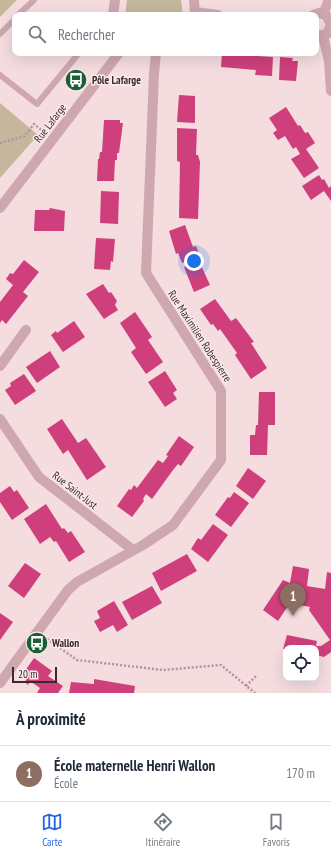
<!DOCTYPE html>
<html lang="fr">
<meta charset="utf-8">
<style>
body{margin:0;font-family:"PT Sans Narrow",sans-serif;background:#f2f2f3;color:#1f2937}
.controls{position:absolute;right:12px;bottom:12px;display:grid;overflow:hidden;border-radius:8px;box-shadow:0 4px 16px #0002}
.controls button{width:36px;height:36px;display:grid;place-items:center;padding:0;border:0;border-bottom:1px solid #e0e1e3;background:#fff;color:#1f2937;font:20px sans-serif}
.scale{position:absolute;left:12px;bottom:10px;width:45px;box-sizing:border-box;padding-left:4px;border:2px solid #39282e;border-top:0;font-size:11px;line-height:14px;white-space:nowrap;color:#39282e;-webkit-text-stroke:3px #fbe9eb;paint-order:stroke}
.you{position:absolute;left:194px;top:261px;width:14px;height:14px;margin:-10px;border:3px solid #fff;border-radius:50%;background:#1a73e8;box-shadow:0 0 0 6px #1a73e833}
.badge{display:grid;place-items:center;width:26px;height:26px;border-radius:50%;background:#2563eb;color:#fff;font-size:13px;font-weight:700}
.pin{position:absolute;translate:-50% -33px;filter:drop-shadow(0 1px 2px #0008)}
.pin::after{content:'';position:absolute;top:21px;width:14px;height:12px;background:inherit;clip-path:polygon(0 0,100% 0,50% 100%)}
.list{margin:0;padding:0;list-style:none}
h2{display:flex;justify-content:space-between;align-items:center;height:52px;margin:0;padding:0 16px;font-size:17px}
h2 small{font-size:13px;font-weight:400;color:#747a83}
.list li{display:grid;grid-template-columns:26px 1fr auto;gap:12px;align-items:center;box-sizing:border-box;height:56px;padding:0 16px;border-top:1px solid #e0e1e3}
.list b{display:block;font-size:15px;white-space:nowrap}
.list p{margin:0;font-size:13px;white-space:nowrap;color:#747a83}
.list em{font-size:13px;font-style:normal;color:#747a83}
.icon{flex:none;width:22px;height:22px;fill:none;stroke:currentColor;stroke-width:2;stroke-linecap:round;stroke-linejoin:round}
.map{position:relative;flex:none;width:331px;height:693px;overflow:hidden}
.search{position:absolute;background:#fff;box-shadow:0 4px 16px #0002;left:12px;right:12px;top:12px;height:44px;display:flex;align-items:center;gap:10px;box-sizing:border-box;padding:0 14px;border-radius:8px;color:#747a83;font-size:15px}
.sheet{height:108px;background:#fff}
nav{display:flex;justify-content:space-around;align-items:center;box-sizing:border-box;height:56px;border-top:1px solid #e0e1e3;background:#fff;font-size:11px;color:#747a83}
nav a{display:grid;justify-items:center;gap:2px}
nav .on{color:#2563eb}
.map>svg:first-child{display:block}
.green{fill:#c5b79b}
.building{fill:#cf3f7c}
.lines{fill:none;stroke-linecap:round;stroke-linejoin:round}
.path{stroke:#ba919a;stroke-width:2.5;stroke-dasharray:2 2;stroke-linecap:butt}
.service{stroke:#cea7af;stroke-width:6}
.minor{stroke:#cea7af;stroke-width:10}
.labels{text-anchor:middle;stroke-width:3;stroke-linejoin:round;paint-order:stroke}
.poi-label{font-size:11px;font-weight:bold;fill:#39282e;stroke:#fbe9eb;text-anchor:start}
.street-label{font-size:11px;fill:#39282e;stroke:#fbe9eb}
</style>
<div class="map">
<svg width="331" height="693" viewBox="0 0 331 693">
<rect width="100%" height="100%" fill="#f4dcdf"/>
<g class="green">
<polygon points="0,0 17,0 0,17"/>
<polygon points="127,0 181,0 183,15 125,15"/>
<polygon points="0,103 38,135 0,178"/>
</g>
<g class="building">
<polygon points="222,53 257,53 257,56 273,57 272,76 255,75 256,70 221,67"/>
<polygon points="280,57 293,58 292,61 298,61 296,81 279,80"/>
<polygon points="179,95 195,96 195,123 177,122"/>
<polygon points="286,107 298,126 300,125 305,133 308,132 315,143 306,149 319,168 304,178 291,159 300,154 296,147 293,149 285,136 278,140 273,133 277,130 269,118"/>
<polygon points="104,120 120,120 120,123 123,123 119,153 117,153 117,160 115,160 114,181 97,181 98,159 99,159 100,152 102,152"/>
<polygon points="177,128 197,129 196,155 198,155 200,162 198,219 179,218 180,162 177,161"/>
<polygon points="319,175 322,180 324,179 329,188 331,186 331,201 324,191 311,200 302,186"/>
<polygon points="101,191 119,192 118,224 100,223"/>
<polygon points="50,208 65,211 64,231 34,231 35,210 49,210"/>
<polygon points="185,225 193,247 196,246 200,256 182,263 178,253 176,254 169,231"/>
<polygon points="96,238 115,239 113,262 111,261 110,270 94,269"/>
<polygon points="24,260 39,272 23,292 28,296 6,324 2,320 0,323 0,302 13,285 6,279 10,273 13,274"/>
<polygon points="199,261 210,285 194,292 184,267"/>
<polygon points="103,284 109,293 111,292 117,301 115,305 118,310 104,319 86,294"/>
<polygon points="215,299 231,321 236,318 254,342 251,343 267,368 251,379 235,355 237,353 220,329 218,331 213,324 211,325 200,309"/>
<polygon points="135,312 152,337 148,340 163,362 146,374 131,352 136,348 120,323"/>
<polygon points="74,321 85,337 63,352 51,335 56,331 57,333"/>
<polygon points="50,351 60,367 37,383 26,367"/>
<polygon points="165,371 177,390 173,393 177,399 165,407 148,382"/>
<polygon points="24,374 36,391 15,405 5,390 11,386 10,383"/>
<polygon points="259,392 275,392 275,425 268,425 267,455 250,455 250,435 255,435 256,425 258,425"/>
<polygon points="62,419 78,443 86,438 106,467 87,480 68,450 63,454 47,429"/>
<polygon points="179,436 194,447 181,466 178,464 173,470 152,499 146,494 143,499 144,501 132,517 117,506 129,489 131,490 134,485 137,488 158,460 163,463 168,456 166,455"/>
<polygon points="248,468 266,481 253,499 236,486"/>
<polygon points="10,486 14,492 17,490 29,508 12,520 0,502 0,493"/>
<polygon points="234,492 249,503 231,527 215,515 228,497 230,498"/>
<polygon points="46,504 62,529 64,528 68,533 71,531 85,552 69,562 56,541 54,542 50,537 40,544 24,519"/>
<polygon points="213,524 228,535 208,562 191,549 198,538 201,540"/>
<polygon points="187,554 197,571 161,591 152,573"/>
<polygon points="25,563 41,574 24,598 8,586"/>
<polygon points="293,566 309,569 307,586 325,589 327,572 331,573 331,652 324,657 316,655 316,648 283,649 287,635 317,641 316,646 321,646 330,640 309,610 310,607 290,603 278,621 263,610 283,580 290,583"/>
<polygon points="152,586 162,603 132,620 122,602"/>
<polygon points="114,601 128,625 117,632 113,625 100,632 94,621 100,618 97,611"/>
<polygon points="0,613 13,622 0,640"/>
<polygon points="34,658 52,671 48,676 63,686 58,693 37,693 40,688 30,681 28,685 25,682 27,678 22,675"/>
<polygon points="94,679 135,686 134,693 69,693 71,682 94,684"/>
</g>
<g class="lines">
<g class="path">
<polyline points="0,143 25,136 34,124 44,132"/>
<polyline points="47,639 77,660 163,670 221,665 255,693"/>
<polyline points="246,686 257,675"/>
</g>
<g class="service">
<polyline points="18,15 34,0"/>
<polyline points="0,34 15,19"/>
<polyline points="0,75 37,104 79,53"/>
</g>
<g class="minor">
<polyline points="194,0 195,15"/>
<polyline points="195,12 218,15"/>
<polyline points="323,14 329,0"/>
<polyline points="113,15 115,0"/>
<polyline points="313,15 319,13 326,15 331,24 327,34 316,36"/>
<polyline points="323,36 329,61 331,91"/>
<polyline points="0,208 119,53"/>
<polyline points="0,366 26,330"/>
<polyline points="0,419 39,477 133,550"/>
<polyline points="0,683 68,590 77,582 143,545 173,525 221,460 221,391 146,273 154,74 156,53"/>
</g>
</g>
<defs>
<g id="bus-disc" transform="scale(1.15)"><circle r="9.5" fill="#1a5f35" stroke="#fbe9eb"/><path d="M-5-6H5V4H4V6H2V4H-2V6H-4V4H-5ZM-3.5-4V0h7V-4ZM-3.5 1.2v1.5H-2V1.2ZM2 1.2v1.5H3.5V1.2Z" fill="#fff"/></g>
</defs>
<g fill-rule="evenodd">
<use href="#bus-disc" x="76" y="80"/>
<use href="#bus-disc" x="37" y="643"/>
</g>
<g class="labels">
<g class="poi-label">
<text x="92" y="84">Pôle Lafarge</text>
<text x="52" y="647">Wallon</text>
</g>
<g class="street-label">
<text transform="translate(50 123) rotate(-53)" y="4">Rue Lafarge</text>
<text transform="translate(200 336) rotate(57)" y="4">Rue Maximilien Robespierre</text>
<text transform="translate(75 490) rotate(38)" y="4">Rue Saint-Just</text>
</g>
</g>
</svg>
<div class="controls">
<button><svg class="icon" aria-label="locate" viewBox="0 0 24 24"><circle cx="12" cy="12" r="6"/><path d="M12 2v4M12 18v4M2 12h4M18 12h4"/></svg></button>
</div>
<div class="scale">20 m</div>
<div class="you"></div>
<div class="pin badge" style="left:293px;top:616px;background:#8d6e63">1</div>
<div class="search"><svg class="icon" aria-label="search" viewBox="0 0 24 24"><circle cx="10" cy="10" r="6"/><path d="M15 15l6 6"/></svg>Rechercher</div>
</div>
<section class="sheet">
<h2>À proximité<small></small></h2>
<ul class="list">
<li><span class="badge" style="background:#8d6e63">1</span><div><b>École maternelle Henri Wallon</b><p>École</p></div><em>170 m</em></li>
</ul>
</section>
<nav>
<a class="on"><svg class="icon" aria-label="map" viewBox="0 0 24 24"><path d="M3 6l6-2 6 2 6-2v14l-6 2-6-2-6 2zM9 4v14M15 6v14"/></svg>Carte</a>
<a><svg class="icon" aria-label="directions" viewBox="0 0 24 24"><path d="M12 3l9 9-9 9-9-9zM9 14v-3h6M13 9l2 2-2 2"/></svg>Itinéraire</a>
<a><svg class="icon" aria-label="saved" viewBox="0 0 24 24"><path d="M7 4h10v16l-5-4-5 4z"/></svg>Favoris</a>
</nav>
